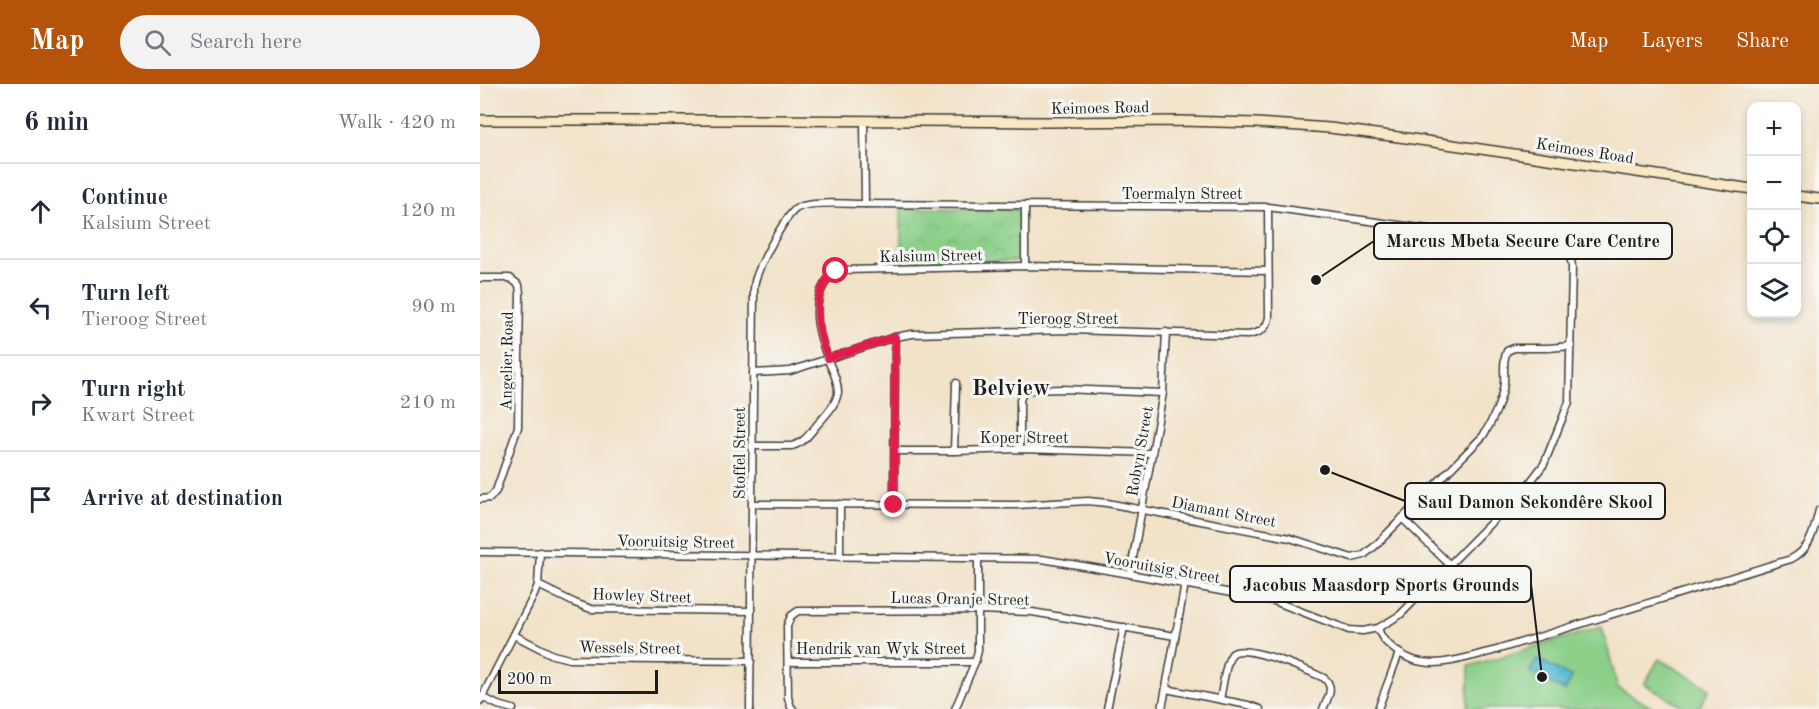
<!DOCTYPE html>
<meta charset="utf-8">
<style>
body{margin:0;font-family:"Old Standard TT",serif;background:#f2f2f3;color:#1f2937}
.controls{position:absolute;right:18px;top:18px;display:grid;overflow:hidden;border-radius:12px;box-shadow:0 3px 9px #0003}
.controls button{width:54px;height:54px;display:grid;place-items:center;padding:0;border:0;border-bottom:2px solid #e0e1e3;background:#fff;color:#1f2937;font:30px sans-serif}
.scale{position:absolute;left:18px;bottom:15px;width:160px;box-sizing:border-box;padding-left:6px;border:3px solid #1c1c1c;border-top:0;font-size:16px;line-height:21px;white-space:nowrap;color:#1c1c1c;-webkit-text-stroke:4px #f6f6f2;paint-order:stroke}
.stop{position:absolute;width:18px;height:18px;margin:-14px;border:4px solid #e11d48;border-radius:50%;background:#fff}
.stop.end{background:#e11d48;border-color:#fff;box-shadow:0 2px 6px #0008}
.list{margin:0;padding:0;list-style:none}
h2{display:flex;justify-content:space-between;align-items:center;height:78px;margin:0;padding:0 24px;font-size:26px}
h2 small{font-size:20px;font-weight:400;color:#747a83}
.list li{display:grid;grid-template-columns:39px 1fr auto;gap:18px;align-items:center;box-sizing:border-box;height:96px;padding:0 24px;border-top:2px solid #e0e1e3}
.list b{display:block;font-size:22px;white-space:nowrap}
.list p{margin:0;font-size:20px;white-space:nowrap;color:#747a83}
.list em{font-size:20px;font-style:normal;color:#747a83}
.icon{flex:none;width:33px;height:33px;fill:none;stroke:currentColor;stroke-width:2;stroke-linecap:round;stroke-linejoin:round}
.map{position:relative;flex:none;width:1339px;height:625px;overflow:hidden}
header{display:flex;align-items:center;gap:36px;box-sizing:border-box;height:84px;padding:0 30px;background:#b45309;color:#fff}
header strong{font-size:28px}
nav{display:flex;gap:33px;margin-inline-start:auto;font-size:21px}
.search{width:420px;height:54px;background:#f2f2f3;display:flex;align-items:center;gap:15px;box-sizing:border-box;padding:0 21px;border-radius:33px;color:#747a83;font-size:22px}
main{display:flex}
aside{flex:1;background:#fff}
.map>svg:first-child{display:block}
.park{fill:url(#park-crowns);stroke:#547652;stroke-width:1.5}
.pitch{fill:#8bcf89;stroke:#547652;stroke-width:1.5}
.water{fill:url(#water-waves);stroke:#3a6b79;stroke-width:1.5}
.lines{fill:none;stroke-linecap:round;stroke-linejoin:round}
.street-casing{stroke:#3c3a36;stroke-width:9}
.secondary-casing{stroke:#3c3a36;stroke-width:12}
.street{stroke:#fff;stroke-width:6}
.secondary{stroke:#f8e8c3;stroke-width:9}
.route{stroke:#e11d48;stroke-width:8}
.labels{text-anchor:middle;stroke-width:6;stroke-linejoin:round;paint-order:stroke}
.street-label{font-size:16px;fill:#1c1c1c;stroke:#f6f6f2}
.district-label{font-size:22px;font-weight:bold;fill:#1c1c1c;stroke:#f6f6f2}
.leader{fill:none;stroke:#1c1c1c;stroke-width:2}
.callout-dot{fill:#1c1c1c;stroke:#f6f6f2;stroke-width:2}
.callout{fill:#f6f6f2;stroke:#1c1c1c;stroke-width:2}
.callout-label{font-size:18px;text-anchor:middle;font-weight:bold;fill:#1c1c1c}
</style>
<header>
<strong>Map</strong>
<div class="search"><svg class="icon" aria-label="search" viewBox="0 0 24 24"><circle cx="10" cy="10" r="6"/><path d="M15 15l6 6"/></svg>Search here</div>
<nav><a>Map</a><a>Layers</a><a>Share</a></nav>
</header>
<main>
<aside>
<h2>6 min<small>Walk · 420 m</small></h2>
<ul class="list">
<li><svg class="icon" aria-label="ahead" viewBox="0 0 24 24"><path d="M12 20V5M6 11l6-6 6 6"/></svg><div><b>Continue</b><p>Kalsium Street</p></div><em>120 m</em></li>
<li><svg class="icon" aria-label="left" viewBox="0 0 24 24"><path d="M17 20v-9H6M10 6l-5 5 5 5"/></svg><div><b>Turn left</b><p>Tieroog Street</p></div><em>90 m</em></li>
<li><svg class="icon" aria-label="right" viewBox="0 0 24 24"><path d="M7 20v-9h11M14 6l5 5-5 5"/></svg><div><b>Turn right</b><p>Kwart Street</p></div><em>210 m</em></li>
<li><svg class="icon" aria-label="arrive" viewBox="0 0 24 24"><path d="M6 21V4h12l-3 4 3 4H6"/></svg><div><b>Arrive at destination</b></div></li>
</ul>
</aside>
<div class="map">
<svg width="1339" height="625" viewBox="0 0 1339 625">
<defs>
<pattern id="park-crowns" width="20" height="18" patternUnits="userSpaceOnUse" patternTransform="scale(1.5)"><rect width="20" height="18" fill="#8bcf89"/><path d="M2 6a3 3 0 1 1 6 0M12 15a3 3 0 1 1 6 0" fill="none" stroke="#77b176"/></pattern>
<pattern id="water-waves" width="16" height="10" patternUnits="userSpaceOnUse" patternTransform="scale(1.5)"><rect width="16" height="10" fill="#57bad6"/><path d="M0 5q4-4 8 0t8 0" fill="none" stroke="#4b9fb7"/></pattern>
</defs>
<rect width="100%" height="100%" fill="#f6f6f2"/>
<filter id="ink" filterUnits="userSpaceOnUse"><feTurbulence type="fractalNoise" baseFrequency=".0167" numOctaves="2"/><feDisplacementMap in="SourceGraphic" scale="12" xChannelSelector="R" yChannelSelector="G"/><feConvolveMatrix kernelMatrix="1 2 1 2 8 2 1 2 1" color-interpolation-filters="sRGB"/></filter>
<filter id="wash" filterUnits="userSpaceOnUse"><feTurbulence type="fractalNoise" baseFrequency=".008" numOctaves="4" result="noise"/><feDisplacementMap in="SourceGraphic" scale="24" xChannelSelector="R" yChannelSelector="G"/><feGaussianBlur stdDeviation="1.35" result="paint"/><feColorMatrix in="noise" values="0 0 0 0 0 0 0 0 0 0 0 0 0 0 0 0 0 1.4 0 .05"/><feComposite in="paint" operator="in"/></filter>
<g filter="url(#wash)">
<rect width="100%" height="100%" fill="#f2e2c8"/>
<polygon class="park" points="421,124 541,125 540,177 421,177"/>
<g class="pitch">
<polygon points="1122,543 1138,604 1174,625 988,625 989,582"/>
<polygon points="1179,575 1230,605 1218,625 1207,625 1164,600"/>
</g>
<polygon class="water" points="1057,575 1092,593 1085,607 1050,588"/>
</g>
<g filter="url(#ink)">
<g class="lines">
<g class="street-casing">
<g id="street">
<polyline points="384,38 385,120"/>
<polyline points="545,122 545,182"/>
<polyline points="0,194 30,194 39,201 40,209 38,343 16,407 10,414 0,415"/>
<path d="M273 289 310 287 415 253 432 250 588 246 768 251C780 249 787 245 789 233L788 123"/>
<path d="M272 362H312C323 359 329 351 336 342 344 333 357 320 358 308 358 298 354 289 350 281 341 257 329 226 344 201 349 192 354 187 365 186L545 182 788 187"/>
<polyline points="540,365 540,316 543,309 549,306 582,305 683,309"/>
<polyline points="415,367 474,367 540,365 673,369"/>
<polyline points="474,367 476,299"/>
<path d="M273 420 536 421 608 417 627 419 810 454 872 474 884 471 895 462 1003 352C1012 338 1022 317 1024 299 1025 288 1022 277 1027 267L1034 264H1068L1091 262"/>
<polyline points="414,421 415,253"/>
<polyline points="922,434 970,481"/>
<path d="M0 468 562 475 650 490 794 517 869 546 883 547 898 544 920 531 1048 401 1064 380 1089 318 1092 183C1091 173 1089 167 1079 165L1006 153 788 123 385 120C369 120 333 117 319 123 306 128 281 179 276 194 274 199 274 203 274 208 273 347 272 486 270 625"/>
<polyline points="360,473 360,420"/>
<polyline points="650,490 683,309 686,248"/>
<polyline points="58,501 95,519 111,525 271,527"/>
<path d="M898 544C901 555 907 559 915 566 946 590 978 575 1013 567L1311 475C1331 465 1334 446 1339 426"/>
<polyline points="34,551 73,571 89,575 271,577"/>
<polyline points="308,578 495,578"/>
<polyline points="686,605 768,621 780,625"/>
<polyline points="2,613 18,621 33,625"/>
<path d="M740 615C743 604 745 578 752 570 764 558 829 587 844 594 855 603 848 614 843 625"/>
<polyline points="0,617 54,511 58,501 60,468"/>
<polyline points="313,625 311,623 308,614 307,542 311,532 318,527 499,526 552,528 695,552"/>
<polyline points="475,625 495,578 498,567 498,475"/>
<polyline points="627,625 644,543"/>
<polyline points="682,625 705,500"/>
<polyline points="898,625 919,569"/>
</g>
</g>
<g class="secondary-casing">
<g id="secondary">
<polyline points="0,36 287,36 566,38 701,37 776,39 850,44 926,54 1272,105"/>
<polyline points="1316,112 1339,115"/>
</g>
</g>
<use href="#street" class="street"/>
<use href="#secondary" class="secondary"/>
</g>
</g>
<g class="lines" filter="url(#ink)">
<path class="route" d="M356 187C328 208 338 247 348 274L415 253 414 421"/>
</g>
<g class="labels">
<g class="street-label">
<text transform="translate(620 23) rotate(-1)" y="6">Keimoes Road</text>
<text transform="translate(1105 66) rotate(9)" y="6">Keimoes Road</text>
<text x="702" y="115">Toermalyn Street</text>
<text transform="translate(451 171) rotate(-1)" y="6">Kalsium Street</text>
<text x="588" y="240">Tieroog Street</text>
<text transform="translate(26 277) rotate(-89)" y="6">Angelier Road</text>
<text x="544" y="359">Koper Street</text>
<text transform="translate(659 367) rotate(-80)" y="6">Robyn Street</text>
<text transform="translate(259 369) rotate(-90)" y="6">Stoffel Street</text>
<text transform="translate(744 427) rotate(11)" y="6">Diamant Street</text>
<text transform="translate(196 457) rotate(1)" y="6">Vooruitsig Street</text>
<text transform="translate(682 483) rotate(10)" y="6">Vooruitsig Street</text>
<text transform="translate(162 511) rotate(2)" y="6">Howley Street</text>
<text transform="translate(480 514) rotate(1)" y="6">Lucas Oranje Street</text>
<text transform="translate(150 563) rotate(1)" y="6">Wessels Street</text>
<text x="401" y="570">Hendrik van Wyk Street</text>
</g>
<g class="district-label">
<text x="531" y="311">Belview</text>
</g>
</g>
<path class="leader" d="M836 196L894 157M845 386L925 417M1062 593L1051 500"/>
<g class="callout-dot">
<circle cx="836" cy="196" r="6"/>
<circle cx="845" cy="386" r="6"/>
<circle cx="1062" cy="593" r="6"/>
</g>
<g class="callout">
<rect x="894" y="139" width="298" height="36" rx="6"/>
<rect x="925" y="399" width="260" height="36" rx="6"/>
<rect x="750" y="482" width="301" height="36" rx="6"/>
</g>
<g class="callout-label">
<text x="1043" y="163">Marcus Mbeta Secure Care Centre</text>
<text x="1055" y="424">Saul Damon Sekondêre Skool</text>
<text x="901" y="507">Jacobus Maasdorp Sports Grounds</text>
</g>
</svg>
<div class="controls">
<button>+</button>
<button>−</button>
<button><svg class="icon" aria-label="locate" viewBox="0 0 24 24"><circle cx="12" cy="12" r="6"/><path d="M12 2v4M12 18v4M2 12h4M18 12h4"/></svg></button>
<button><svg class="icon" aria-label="layers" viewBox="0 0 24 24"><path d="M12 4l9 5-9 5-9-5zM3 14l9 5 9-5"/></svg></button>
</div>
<div class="scale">200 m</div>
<div class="stop" style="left:356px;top:187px"></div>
<div class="stop end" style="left:414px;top:421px"></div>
</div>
</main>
